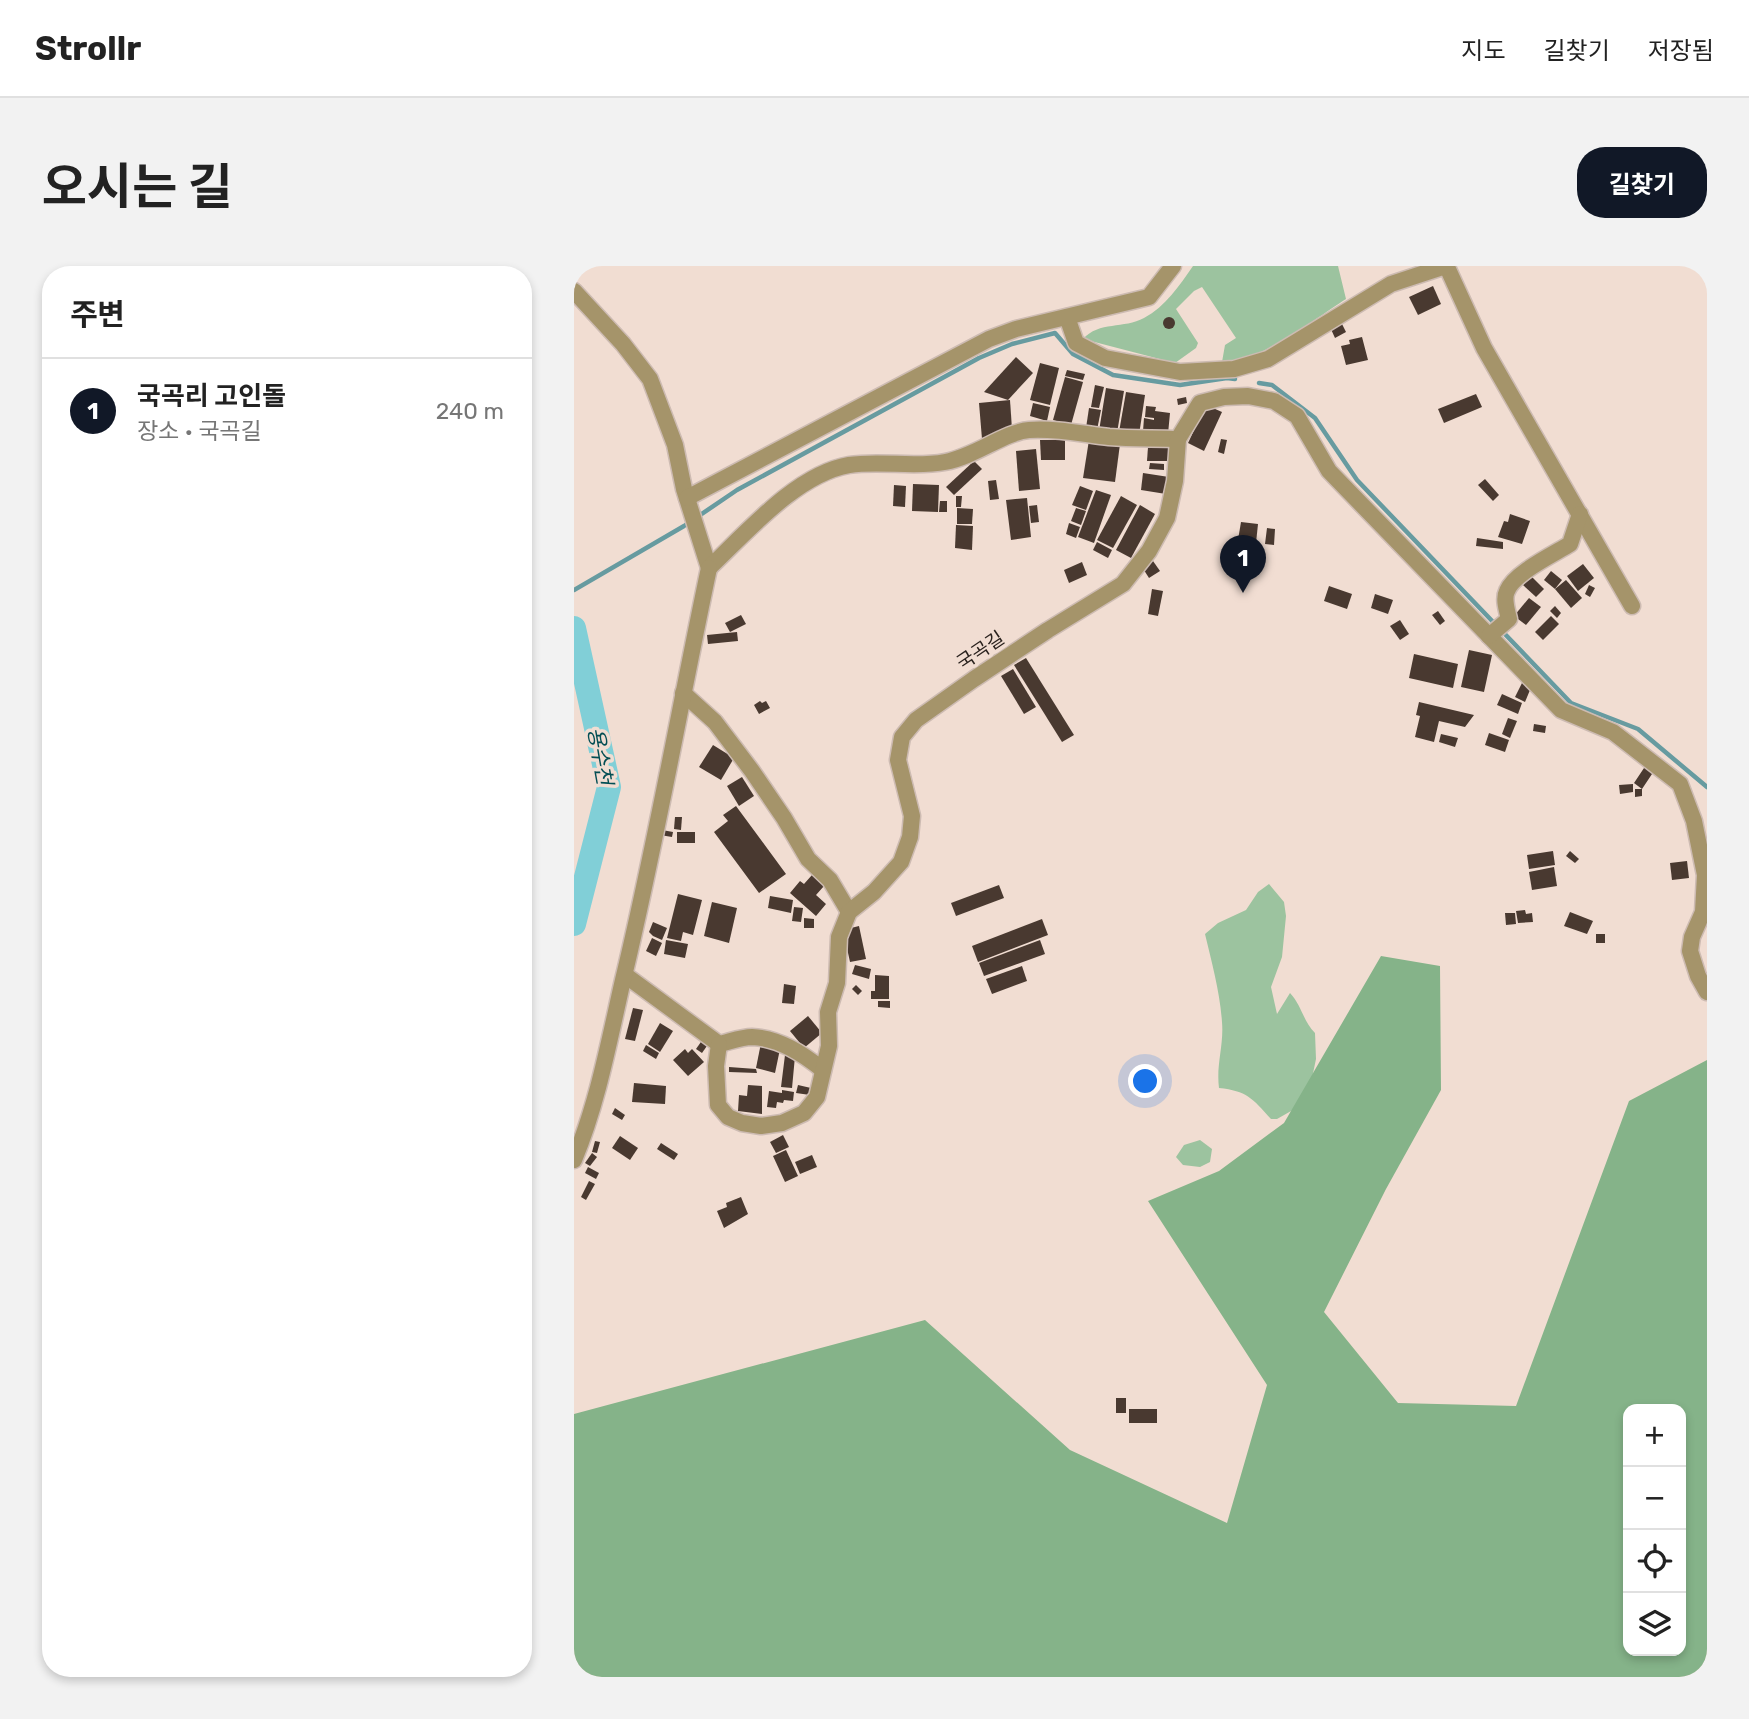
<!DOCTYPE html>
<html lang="ko">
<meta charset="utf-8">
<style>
body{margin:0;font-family:Rubik,"Noto Sans KR",sans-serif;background:#f2f2f2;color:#222}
.controls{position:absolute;right:21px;bottom:21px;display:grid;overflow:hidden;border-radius:14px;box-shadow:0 4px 10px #0003}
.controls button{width:63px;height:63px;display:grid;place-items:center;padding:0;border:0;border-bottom:2px solid #e0e0e0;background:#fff;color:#222;font:35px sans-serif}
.you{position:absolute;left:572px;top:816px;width:24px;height:24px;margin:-18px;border:5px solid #fff;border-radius:50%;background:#1a73e8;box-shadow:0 0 0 10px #1a73e833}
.badge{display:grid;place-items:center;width:46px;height:46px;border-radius:50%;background:#111827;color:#fff;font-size:23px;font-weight:700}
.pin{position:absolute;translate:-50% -58px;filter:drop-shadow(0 2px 4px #0008)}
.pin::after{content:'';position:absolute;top:37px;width:24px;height:21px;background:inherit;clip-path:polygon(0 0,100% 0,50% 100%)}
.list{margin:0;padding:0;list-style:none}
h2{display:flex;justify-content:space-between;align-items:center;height:91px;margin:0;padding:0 28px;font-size:30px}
h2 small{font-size:23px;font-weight:400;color:#767676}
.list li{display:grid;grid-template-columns:46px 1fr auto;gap:21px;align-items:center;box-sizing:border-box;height:105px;padding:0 28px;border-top:2px solid #e0e0e0}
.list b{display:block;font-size:26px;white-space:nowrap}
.list p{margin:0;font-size:23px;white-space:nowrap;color:#767676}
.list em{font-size:23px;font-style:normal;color:#767676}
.icon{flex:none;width:38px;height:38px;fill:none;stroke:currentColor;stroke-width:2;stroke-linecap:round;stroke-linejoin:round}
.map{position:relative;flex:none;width:1133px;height:1411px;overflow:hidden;border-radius:28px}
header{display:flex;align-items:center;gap:42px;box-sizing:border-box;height:98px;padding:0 35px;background:#fff;border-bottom:2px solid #e0e0e0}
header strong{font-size:33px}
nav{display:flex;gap:38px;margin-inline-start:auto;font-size:24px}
.intro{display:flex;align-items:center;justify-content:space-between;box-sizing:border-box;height:168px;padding:0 42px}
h1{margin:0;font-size:49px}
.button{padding:18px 32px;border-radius:28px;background:#111827;color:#fff;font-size:24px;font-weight:700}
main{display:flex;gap:42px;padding:0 42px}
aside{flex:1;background:#fff;border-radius:28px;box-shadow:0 4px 10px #0003}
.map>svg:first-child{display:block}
.green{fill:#9cc39f}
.forest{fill:#85b389;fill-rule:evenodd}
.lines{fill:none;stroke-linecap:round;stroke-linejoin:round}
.stream{stroke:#679ba0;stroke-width:4.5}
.river{stroke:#81cfd7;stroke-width:24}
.building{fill:#493930}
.minor-casing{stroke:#cdbbb2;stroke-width:19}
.minor{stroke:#a5946a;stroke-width:16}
.labels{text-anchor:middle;stroke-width:7;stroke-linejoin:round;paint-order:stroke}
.street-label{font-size:19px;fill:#2a221e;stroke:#f1ddd2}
.water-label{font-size:21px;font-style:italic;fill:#034e54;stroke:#f1ddd2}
</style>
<header>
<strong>Strollr</strong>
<nav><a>지도</a><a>길찾기</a><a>저장됨</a></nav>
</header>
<div class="intro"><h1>오시는 길</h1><a class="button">길찾기</a></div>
<main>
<aside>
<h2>주변<small></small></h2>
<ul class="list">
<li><span class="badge">1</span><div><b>국곡리 고인돌</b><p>장소 · 국곡길</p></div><em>240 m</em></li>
</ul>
</aside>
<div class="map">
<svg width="1133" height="1411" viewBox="0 0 1133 1411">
<rect width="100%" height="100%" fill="#f1ddd2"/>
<g class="green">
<path d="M619 0H764L772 33C745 50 679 101 648 96L651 79 662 72 628 21 620 25 602 43 624 77 622 82 601 97 509 73C525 55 550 63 570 52 592 40 605 20 619 0Z"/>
<path d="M695 618 710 636 712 650 708 691 697 721 703 748 716 727C728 740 729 755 741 767L742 793 733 836 703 853H697C678 832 673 825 645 822 642 799 650 779 648 756 646 727 638 697 631 668L644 657 672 644 684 626Z"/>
<polygon points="626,874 638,883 636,896 626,901 609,899 602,891 610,879"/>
</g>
<path class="forest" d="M807 690 866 700 867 824 812 923 750 1046 824 1137 942 1140 1055 835 1133 794V1411H0V1148L351 1054 496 1184 653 1257 693 1119 574 935 645 905 710 857ZM1054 1143H1107V1385H1054Z"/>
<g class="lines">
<g class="stream">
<polyline points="685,117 698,119 741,152 783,214 922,359"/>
<polyline points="0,324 110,260 163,224 405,92 438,78 481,67 499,88 539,109 606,119 653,112 661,113"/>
<polyline points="928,365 997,437 1064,463 1133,521"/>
</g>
<polyline class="river" points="0,362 35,521 0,658"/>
</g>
<g class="building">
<polygon points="859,20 867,38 844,49 835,31"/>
<circle cx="595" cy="57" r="6"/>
<polygon points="767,56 772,66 761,72 756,61"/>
<polygon points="788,71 794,94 772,99 767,80 776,78 775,74"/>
<polygon points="442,91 459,107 434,134 410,126"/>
<polygon points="466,97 485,102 476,139 456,134"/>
<polygon points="493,104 511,108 509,114 491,110"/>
<polygon points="491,111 509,116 497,159 479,154"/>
<polygon points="521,119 530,121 525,142 517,141"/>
<polygon points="532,122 550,125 543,167 525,165"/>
<polygon points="552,126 571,129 565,169 545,166"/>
<polygon points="902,128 908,141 870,157 864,143"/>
<polygon points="612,131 613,137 604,139 603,133"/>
<polygon points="436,134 438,163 414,177 408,173 405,137"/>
<polygon points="459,137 476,141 473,155 456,150"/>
<polygon points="632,139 648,146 630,185 614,177"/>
<polygon points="572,140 582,141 581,145 596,147 594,168 569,165 570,152 580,154 580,152 571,151"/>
<polygon points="515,142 527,144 523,164 512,162"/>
<polygon points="647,173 653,174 650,188 644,186"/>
<polygon points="466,174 491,174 491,194 467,194"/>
<polygon points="515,174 546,178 541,216 509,212"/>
<polygon points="574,181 599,182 598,195 573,195"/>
<polygon points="462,183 466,223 445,225 442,185"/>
<polygon points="400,195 408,203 380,229 372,221"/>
<polygon points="576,197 590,198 590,204 575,203"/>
<polygon points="569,207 595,211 592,228 567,224"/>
<polygon points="911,213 925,229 919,235 904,219"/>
<polygon points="422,214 425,233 416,234 414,215"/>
<polygon points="339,218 365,219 364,246 338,245"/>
<polygon points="320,219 332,220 331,241 319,240"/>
<polygon points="506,220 519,225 512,244 498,239"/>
<polygon points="522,224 537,229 520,277 504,271"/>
<polygon points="382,230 388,230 387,241 382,241"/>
<polygon points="547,230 563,239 539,282 523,274"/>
<polygon points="453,232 457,271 437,274 432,234"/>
<polygon points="366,235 373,235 373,246 365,246"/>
<polygon points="463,239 465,256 457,257 455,240"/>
<polygon points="566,239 581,248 557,292 542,284"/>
<polygon points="383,242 399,243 398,258 383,258"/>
<polygon points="502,242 512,245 507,259 497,255"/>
<polygon points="936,248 956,255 948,278 924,271 930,255 934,256"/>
<polygon points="667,256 684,258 682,277 664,274"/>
<polygon points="495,257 506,261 502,272 492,268"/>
<polygon points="382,259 399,260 398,284 381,282"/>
<polygon points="693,262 701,263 700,279 691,278"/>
<polygon points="903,272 929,276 929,283 902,280"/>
<polygon points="523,276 538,284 534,292 519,284"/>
<polygon points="579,295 586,305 575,312 568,301"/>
<polygon points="508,296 513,309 495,317 490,304"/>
<polygon points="1009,298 1020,312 1004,325 993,310"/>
<polygon points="977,305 988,314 981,323 970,314"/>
<polygon points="958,311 970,323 962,331 949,319"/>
<polygon points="992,314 1008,332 997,342 981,323"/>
<polygon points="1015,319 1021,322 1016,331 1011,328"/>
<polygon points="755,320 778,328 773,343 750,335"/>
<polygon points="578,323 589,325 584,350 574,348"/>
<polygon points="801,328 819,334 814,348 797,342"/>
<polygon points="955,332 967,341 952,359 940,350"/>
<polygon points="981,340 987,347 983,352 976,345"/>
<polygon points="864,345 871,355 866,359 858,349"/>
<polygon points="167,349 172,358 156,366 151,357"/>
<polygon points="977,350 985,358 969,374 961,366"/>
<polygon points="826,354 835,368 826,374 816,360"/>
<polygon points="163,366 164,375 134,378 133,369"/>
<polygon points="895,384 918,389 910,426 887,421"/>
<polygon points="840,388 884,398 879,422 835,412"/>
<polygon points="452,392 500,469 488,476 440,399"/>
<polygon points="439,403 462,441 450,448 427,410"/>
<polygon points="949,415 956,424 951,436 941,431"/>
<polygon points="928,428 948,437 944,448 923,439"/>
<polygon points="186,435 188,437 192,435 196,442 185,448 180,439"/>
<polygon points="845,436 900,449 891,461 865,455 860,476 841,471 846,450 842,449"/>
<polygon points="934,452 943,455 936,472 928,468"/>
<polygon points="960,458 972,460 971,467 959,465"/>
<polygon points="915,467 935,474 931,486 911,479"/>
<polygon points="867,468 884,472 881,481 865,476"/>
<polygon points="139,479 160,492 147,514 125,501"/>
<polygon points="1072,499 1080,505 1068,523 1068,530 1061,531 1061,523 1068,523 1060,517"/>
<polygon points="168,511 180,530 165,540 153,520"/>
<polygon points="1059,518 1059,526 1046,528 1045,519"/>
<polygon points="162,540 212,608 185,627 140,566 154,555 149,549"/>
<polygon points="101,551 108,551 107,564 100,563"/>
<polygon points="88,564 99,566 98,571 86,569"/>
<rect x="103" y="566" width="18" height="11"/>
<polygon points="979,585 981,599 955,603 953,589"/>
<polygon points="996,585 1005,593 1001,597 992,590"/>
<polygon points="1113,595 1115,612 1098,614 1096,597"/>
<polygon points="980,601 983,620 958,624 955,606"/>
<polygon points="238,609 250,620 242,629 252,638 242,650 216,627 226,615 230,618"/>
<polygon points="425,619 430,632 382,650 377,637"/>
<polygon points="104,628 128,634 119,669 109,666 107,675 93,672"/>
<polygon points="196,630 219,634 217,647 194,642"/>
<polygon points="138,636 163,642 155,677 130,670"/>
<polygon points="220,641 229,642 227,656 218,655"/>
<polygon points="951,644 952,648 958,647 959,656 944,657 942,645"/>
<polygon points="996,646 1019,655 1013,668 990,660"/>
<polygon points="931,647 941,647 942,658 932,659"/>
<polygon points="230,652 240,653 240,662 230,662"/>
<polygon points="468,653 474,669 404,696 398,680"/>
<polygon points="79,656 93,662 88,674 79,670 75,666"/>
<polygon points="285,660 292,693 276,696 269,664"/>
<rect x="1022" y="668" width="9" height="9"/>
<polygon points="78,672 88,677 82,690 72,685"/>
<polygon points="92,674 114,678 111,692 90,688"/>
<polygon points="466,674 471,688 410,710 405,697"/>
<polygon points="281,699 297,703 295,713 278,708"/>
<polygon points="448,700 453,715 418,728 412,713"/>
<polygon points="301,709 315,710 315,733 297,733 297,725 301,725"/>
<polygon points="210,718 222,720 220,738 208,737"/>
<polygon points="282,719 288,725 284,729 278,723"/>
<polygon points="304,735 316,735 316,742 304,741"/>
<polygon points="59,742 69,744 61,775 51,773"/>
<polygon points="234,750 248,767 230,782 216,765"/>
<polygon points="86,757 99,765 86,786 74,778"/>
<polygon points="129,773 135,777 128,787 122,783"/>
<polygon points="187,777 206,783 201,807 182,802"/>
<polygon points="72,779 85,787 82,793 69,785"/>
<polygon points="111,783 114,787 118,783 130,796 114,810 99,794"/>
<polygon points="211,789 221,790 218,822 207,821"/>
<polygon points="155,801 182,803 183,807 155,806"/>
<polygon points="60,817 92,820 91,838 58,836"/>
<polygon points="174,819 188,820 188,848 164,845 165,829 173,830"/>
<polygon points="224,819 237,822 236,829 222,827"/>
<polygon points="208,824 220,826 219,835 210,834 209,837 203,836 202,842 193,841 195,825 208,827"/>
<polygon points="41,842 51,849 48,854 38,848"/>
<polygon points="209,869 215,881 202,887 196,876"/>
<polygon points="46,870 64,882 56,894 38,882"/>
<polygon points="21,875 26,876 23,887 18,886"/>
<polygon points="87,877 104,888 100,894 83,883"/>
<polygon points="212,884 224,910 211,916 199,890"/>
<polygon points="18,887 23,891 16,900 11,897"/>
<polygon points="238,889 243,901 226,908 221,896"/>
<polygon points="14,901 25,907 22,913 11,907"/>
<polygon points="15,915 21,918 12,934 7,931"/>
<polygon points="167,931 174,948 150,962 143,945 153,941 152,937"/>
<rect x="542" y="1132" width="10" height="15"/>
<rect x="555" y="1143" width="28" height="14"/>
</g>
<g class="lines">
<g class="minor-casing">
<g id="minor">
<polyline points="873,1 910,82 1058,340"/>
<polyline points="0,25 49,78 76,113 101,179 110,223 135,302"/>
<polyline points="493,51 502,77 531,92 606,106 660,103 694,93 817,18 872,0"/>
<polyline points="113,232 415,73 442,63 575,31 599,0"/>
<path d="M135 302C173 266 223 208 275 199 307 194 340 202 371 196 400 191 431 166 455 164 481 162 509 168 535 171 558 173 581 172 604 173L626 137 650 131 674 130 700 135 723 150 755 205 987 444 1039 466 1106 518 1120 555 1131 609 1129 646 1118 671 1116 685 1124 710 1133 726"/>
<path d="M915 370 935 353C933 344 929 333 933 325 940 307 980 288 996 278L1006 248"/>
<polyline points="109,427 141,456 178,505 210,552 234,593 256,614 275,646"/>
<path d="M51 709 145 778C155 776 167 771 178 771 205 772 229 788 249 804"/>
<polyline points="145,778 142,800 144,839 154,851 168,857 187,860 208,857 230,847 243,831 255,780 254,746 263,717 265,671 275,646 300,626 327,596 336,571 338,550 324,494 328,471 342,454 400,413 474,364 549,318 575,285 593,252 601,215 604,173"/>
<path d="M0 894C24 836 35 775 49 714 82 578 106 439 135 302"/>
</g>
</g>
<use href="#minor" class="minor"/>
</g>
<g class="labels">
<g class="street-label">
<text transform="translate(406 384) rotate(-34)" y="7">국곡길</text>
</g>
<g class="water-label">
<text transform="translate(26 490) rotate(80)" y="7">용수천</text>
</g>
</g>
</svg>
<div class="controls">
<button>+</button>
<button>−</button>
<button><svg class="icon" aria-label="locate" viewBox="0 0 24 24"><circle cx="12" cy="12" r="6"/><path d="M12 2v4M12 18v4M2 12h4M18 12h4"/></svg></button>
<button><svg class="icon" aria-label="layers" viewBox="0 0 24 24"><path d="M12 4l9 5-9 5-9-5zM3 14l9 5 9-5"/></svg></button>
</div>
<div class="you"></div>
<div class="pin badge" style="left:669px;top:327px">1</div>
</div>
</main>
